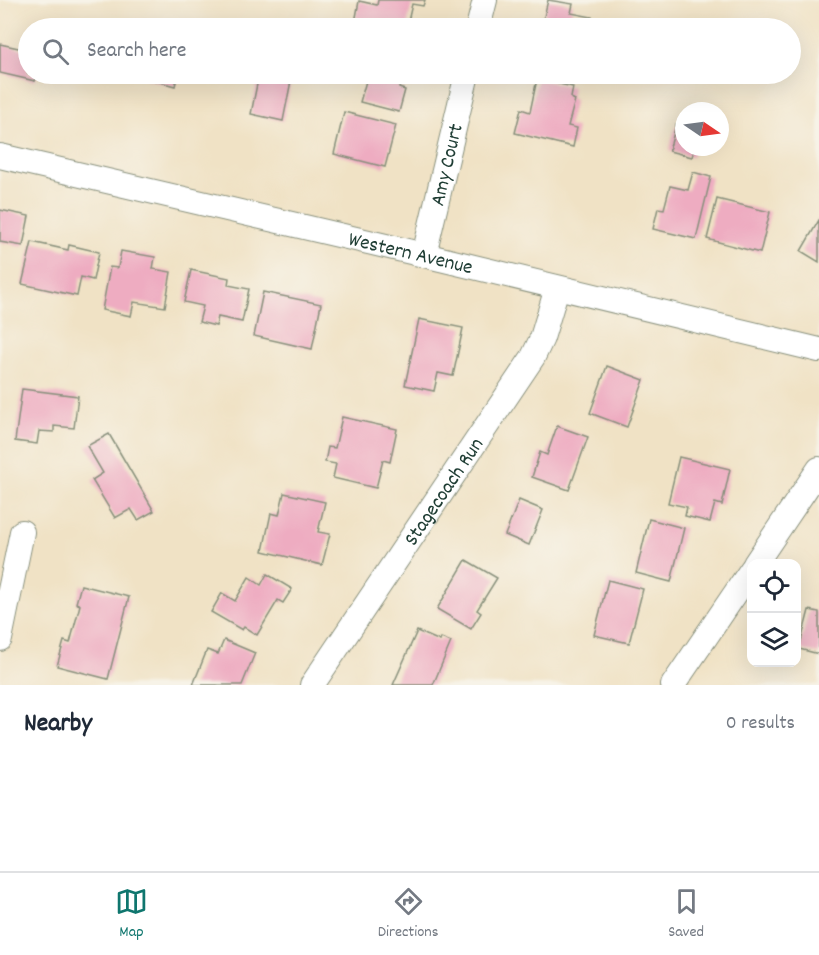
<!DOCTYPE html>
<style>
body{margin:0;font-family:Dekko,sans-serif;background:#f2f2f3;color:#1f2937}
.controls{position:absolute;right:18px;bottom:18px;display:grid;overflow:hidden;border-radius:12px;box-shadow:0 6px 24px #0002}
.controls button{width:54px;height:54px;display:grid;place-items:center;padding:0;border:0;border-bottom:2px solid #e0e1e3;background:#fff;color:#1f2937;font:30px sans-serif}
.compass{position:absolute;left:675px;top:102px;width:54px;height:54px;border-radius:50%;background:#fff;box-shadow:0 6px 24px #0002;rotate:103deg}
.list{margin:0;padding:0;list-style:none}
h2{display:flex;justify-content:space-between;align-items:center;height:78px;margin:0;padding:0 24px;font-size:26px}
h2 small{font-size:20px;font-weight:400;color:#747a83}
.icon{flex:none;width:33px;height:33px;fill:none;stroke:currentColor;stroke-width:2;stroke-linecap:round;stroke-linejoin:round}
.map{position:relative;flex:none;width:819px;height:685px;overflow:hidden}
.search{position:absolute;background:#fff;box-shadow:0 6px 24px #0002;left:18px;right:18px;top:18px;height:66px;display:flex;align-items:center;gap:15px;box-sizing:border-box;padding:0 21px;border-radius:33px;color:#747a83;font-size:22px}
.sheet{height:186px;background:#fff}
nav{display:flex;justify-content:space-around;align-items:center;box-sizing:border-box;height:84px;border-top:2px solid #e0e1e3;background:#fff;font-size:16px;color:#747a83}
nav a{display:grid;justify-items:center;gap:3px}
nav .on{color:#0f766e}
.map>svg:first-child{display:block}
.building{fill:#eeacc1}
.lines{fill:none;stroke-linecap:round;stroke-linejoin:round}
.minor-casing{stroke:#88907c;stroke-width:26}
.minor{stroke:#fff;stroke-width:24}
.labels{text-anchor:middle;stroke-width:5;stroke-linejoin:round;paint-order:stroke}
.street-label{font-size:21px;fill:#1f3d34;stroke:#f7f3e8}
</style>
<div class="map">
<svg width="819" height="685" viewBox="0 0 819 685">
<rect width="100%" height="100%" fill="#f7f3e8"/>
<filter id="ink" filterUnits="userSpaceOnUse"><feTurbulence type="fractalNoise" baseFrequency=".0167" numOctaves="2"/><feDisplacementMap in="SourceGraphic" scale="12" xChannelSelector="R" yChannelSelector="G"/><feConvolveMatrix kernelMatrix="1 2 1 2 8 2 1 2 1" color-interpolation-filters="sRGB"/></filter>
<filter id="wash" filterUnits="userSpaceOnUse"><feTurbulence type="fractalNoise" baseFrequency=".008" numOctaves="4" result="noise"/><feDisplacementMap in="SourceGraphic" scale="24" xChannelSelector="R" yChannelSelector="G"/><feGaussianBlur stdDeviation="1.35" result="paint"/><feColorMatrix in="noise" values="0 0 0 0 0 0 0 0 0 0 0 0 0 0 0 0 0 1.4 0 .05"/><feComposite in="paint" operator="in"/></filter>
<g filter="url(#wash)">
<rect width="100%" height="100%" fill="#f0e2c5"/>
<g id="blocks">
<g class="building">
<polygon points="378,0 425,0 423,6 412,4 407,26 404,25 403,28 354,28 359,1 377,5"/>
<polygon points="548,0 573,4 571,13 592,17 590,28 549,28 549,26 542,25"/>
<polygon points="0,44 28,50 28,74 37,74 35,81 0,73"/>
<polygon points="147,74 178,74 175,86 145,78"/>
<polygon points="259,74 292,76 283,121 251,114"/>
<polygon points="368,74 402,74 399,88 405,90 399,112 360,102"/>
<polygon points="537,79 573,87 571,98 575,100 568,126 577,128 573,147 515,133 521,109 530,112"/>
<polygon points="344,112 396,125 385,167 334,154"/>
<polygon points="676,125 684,127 684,147 695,147 692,157 669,151"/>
<polygon points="693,172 711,177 696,239 653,229 658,208 664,209 670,186 688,190"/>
<polygon points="717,199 770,212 760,253 707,239"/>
<polygon points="0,210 29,216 23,246 0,242"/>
<polygon points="819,220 819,262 801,251"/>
<polygon points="32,242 68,250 69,245 99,252 93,280 81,277 77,296 22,284"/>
<polygon points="121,251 155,257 153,269 171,272 165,307 134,302 131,316 102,310 110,267 118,268"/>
<polygon points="191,270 229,278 228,285 249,289 242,322 218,317 216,326 199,322 203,306 184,302"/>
<polygon points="263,292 321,304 312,349 254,336"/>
<polygon points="419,319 463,328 453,376 438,373 434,391 405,385"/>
<polygon points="607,366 644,380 627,427 590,413"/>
<polygon points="22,389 78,396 74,428 54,426 54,432 39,431 37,444 15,441"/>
<polygon points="342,417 397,429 390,462 383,460 376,488 333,478 336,464 325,462 328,447 335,448"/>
<polygon points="557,426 588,437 569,490 532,477 540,452 547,455"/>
<polygon points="109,434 154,511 138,520 131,509 115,518 92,480 103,473 87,446"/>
<polygon points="679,457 730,469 722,505 715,503 710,522 685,516 687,507 668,503"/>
<polygon points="284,493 325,502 318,532 330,534 322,565 263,551 271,513 279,515"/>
<polygon points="519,500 543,510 529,545 505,535"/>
<polygon points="649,519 684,528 671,582 636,573"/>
<polygon points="466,560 497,578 477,610 481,613 471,629 437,609"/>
<polygon points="267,574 292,589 283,603 278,600 257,635 244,627 242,630 211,612 222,593 235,601 249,577 261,585"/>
<polygon points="608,580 643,589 629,643 594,635"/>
<polygon points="81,585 129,597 108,679 57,666 64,641 70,643 80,605 76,603"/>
<polygon points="809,610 819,612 819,654 799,649"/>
<polygon points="417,631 440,641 441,638 451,642 433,685 393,685"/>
<polygon points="224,640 255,653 242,685 193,685 207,650 218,654"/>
</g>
</g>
</g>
<g filter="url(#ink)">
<use href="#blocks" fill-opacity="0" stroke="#88907c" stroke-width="1.5"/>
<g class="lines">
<g class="minor-casing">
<g id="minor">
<polyline points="478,28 485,0"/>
<path id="s1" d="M0 156 424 255 819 350"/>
<path id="s2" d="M424 255 467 74"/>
<polyline points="755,564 819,469"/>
<polyline points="0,639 22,532"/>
<path id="s3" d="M312 685 533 357 542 338 557 288"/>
<polyline points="673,685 752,569"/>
</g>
</g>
<use href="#minor" class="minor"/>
</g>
</g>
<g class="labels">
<g class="street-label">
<text dy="7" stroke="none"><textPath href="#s2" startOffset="93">Amy Court</textPath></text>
<text dy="7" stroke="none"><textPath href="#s1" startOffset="422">Western Avenue</textPath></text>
<text dy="7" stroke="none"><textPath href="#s3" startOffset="234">Stagecoach Run</textPath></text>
</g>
</g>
</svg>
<div class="controls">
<button><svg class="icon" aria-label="locate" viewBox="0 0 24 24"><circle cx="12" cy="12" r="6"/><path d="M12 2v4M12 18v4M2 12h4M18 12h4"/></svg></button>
<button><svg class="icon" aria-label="layers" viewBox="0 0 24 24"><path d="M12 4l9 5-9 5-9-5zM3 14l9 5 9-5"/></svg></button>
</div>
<svg class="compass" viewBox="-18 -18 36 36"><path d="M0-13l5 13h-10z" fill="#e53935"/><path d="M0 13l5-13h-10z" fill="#747a83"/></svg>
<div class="search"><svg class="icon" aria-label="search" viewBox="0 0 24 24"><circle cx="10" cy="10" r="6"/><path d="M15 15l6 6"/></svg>Search here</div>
</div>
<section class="sheet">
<h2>Nearby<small>0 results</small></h2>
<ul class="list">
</ul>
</section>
<nav>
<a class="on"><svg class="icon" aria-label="map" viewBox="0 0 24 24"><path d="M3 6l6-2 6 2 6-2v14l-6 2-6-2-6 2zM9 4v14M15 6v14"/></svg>Map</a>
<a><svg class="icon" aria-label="directions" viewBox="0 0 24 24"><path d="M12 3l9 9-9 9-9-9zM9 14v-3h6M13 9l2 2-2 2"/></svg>Directions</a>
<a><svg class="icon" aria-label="saved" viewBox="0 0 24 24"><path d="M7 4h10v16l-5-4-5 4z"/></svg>Saved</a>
</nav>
